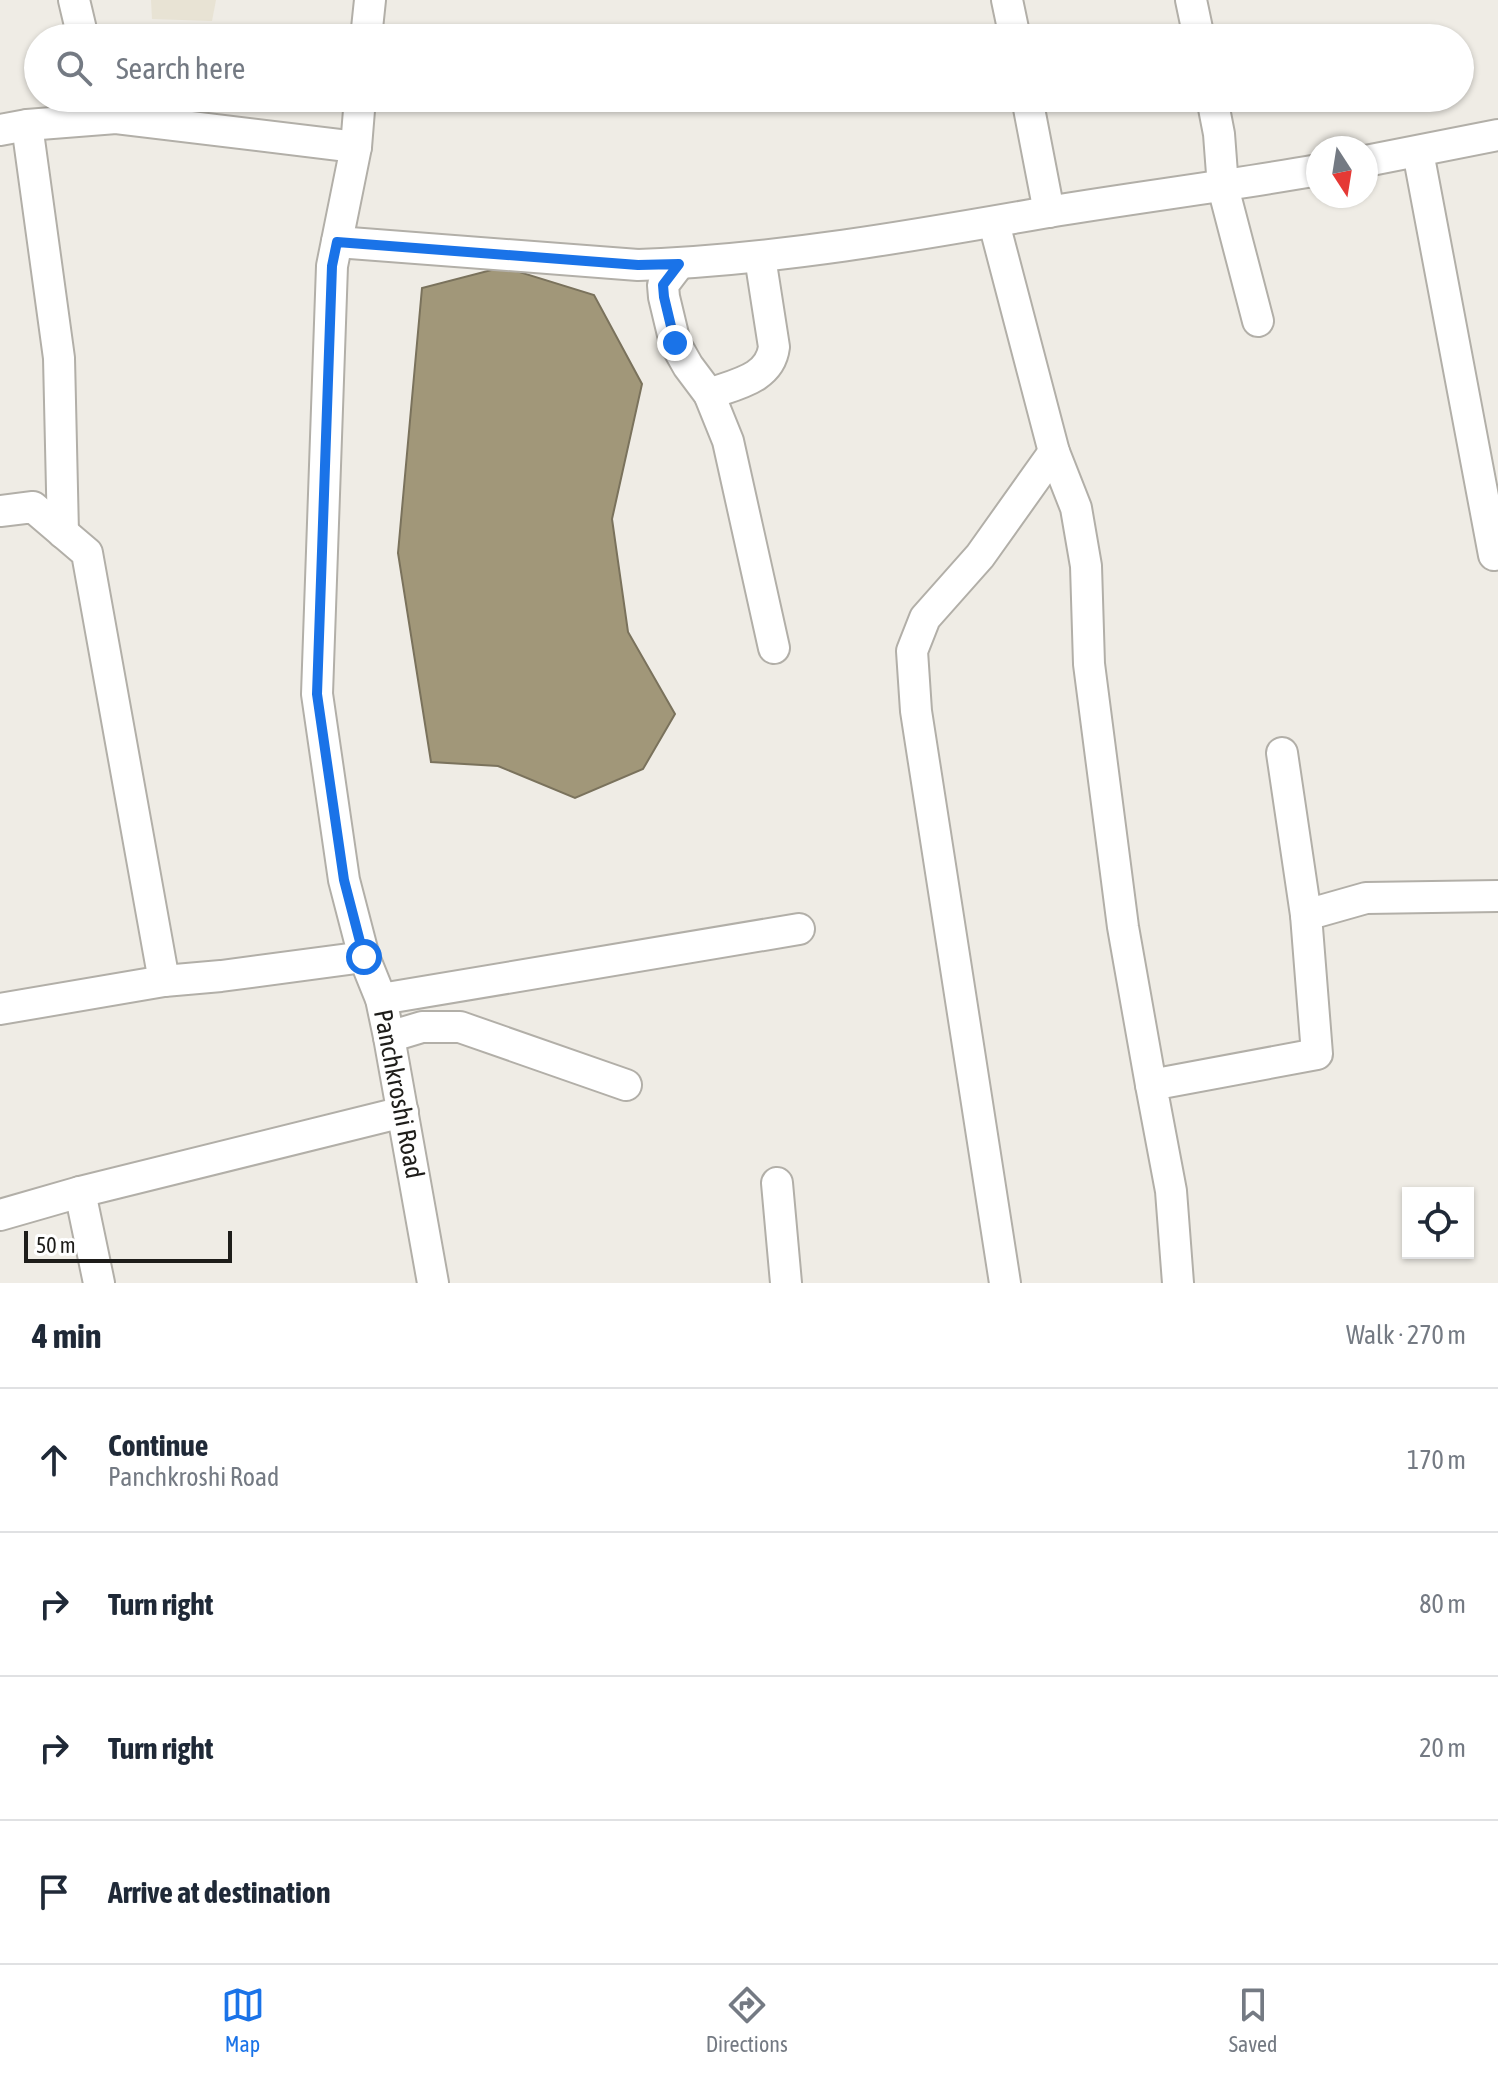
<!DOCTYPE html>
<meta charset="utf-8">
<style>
body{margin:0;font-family:"Asap Condensed",sans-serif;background:#f2f2f3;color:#1f2937}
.controls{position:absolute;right:24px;bottom:24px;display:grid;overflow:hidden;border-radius:0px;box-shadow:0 2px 6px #0004}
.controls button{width:72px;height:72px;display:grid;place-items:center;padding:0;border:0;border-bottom:2px solid #e0e1e3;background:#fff;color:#1f2937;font:40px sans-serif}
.compass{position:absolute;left:1306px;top:136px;width:72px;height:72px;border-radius:50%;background:#fff;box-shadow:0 2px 6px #0004;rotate:168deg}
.scale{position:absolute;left:24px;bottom:20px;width:208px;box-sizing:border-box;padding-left:8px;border:4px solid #1e1d1a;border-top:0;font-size:22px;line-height:28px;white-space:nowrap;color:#1e1d1a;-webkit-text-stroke:6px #fff;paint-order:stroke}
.stop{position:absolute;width:24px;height:24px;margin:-18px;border:6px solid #1a73e8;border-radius:50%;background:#fff}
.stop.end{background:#1a73e8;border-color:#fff;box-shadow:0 2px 8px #0008}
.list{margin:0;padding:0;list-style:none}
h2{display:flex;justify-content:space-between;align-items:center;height:104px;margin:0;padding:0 32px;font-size:34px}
h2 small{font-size:26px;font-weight:400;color:#747a83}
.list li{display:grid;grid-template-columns:52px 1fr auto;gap:24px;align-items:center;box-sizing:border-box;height:144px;padding:0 32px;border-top:2px solid #e0e1e3}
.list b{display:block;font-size:30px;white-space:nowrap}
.list p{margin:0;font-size:26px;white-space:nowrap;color:#747a83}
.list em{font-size:26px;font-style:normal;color:#747a83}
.icon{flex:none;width:44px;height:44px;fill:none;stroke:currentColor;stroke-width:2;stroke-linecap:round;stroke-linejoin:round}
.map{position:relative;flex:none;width:1498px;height:1283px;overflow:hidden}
.search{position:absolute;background:#fff;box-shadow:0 2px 6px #0004;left:24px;right:24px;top:24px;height:88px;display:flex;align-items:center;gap:20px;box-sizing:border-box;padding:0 28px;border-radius:44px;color:#747a83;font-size:30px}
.sheet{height:680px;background:#fff}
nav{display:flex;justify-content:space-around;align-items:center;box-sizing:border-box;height:112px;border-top:2px solid #e0e1e3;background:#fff;font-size:22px;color:#747a83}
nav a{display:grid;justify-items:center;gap:4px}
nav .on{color:#1a73e8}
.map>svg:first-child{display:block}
.built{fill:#e8e3d4}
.water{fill:#a19779;stroke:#7a725c;stroke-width:2}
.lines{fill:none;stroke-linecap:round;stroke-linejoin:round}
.minor-casing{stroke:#b2afa8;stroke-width:34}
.minor{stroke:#fff;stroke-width:30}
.route{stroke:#1a73e8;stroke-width:10}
.labels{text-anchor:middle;stroke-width:6;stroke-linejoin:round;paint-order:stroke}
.street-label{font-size:26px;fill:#1e1d1a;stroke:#fff}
</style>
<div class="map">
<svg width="1498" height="1283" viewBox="0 0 1498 1283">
<rect width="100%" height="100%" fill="#efece5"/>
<polygon class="built" points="151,0 216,0 212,21 152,19"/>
<polygon class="water" points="503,267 594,295 642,384 612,519 628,632 675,714 643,769 575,798 498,766 431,762 398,553 422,288"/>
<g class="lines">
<g class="minor-casing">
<g id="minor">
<polyline points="74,0 83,38"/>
<polyline points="1007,0 1015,38"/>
<polyline points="1191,0 1199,38"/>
<polyline points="366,38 370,0"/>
<polyline points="360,98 356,147 332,266 317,694 344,880 364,957 381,999 389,1037 433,1283"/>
<polyline points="1027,98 1049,212"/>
<polyline points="1212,98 1219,134 1223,187 1258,321"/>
<polyline points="27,125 59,358 63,533"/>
<polyline points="0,130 27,125 116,118 356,147"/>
<polyline points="1418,152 1494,555"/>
<polyline points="1366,161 1498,135"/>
<polyline points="994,223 1054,452 1076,508 1086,566 1089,664 1123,927 1151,1085"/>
<path d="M337 242 638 265C776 260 912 236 1048 212 1138 197 1228 186 1318 170"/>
<polyline points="679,264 663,285 664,297 675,343 688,366 709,394 728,441 774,648"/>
<path d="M709 394C736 384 770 379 774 347L760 257"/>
<polyline points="0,511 33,507 87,553 164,981"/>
<polyline points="1282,753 1306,915"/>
<polyline points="381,999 799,929"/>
<polyline points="0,1009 164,981 221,976 364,957"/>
<polyline points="389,1037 422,1027 460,1027 626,1085"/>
<polyline points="777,1183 786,1283"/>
<polyline points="80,1192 99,1283"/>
<polyline points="0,1215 80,1192 403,1112"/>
<polyline points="1005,1283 916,711 912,651 925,618 980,556 1054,452"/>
<polyline points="1178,1283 1171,1191 1151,1085 1317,1054 1306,915 1366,898 1498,896"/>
</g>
</g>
<use href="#minor" class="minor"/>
</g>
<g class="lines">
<polyline class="route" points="364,957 344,880 317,694 332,266 337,242 638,265 679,264 663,285 664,297 675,343"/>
</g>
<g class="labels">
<g class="street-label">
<text transform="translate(399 1094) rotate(79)" y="9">Panchkroshi Road</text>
</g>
</g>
</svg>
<div class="controls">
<button><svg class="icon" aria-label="locate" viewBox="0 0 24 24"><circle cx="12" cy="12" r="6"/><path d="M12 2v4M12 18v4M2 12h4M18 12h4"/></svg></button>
</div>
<svg class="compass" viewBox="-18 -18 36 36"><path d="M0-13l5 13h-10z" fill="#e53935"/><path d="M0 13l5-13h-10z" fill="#747a83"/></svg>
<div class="scale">50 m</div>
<div class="stop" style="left:364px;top:957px"></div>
<div class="stop end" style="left:675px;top:343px"></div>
<div class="search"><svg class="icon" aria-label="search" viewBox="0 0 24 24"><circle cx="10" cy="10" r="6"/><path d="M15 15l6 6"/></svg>Search here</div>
</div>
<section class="sheet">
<h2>4 min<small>Walk · 270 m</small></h2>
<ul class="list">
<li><svg class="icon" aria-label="ahead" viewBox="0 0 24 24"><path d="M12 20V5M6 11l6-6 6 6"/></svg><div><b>Continue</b><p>Panchkroshi Road</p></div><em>170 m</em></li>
<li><svg class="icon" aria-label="right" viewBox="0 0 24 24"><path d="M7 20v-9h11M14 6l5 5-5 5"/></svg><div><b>Turn right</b></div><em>80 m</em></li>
<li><svg class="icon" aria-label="right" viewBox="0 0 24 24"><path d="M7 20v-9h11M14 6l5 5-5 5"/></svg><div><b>Turn right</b></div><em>20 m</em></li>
<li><svg class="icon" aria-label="arrive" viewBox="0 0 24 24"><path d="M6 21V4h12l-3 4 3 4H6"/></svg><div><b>Arrive at destination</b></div></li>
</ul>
</section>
<nav>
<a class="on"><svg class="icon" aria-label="map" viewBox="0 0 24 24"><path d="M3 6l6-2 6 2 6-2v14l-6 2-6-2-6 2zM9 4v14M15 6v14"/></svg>Map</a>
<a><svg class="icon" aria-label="directions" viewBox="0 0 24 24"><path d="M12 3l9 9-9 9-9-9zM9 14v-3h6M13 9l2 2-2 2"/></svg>Directions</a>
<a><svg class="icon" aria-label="saved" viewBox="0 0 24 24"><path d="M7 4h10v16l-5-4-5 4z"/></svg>Saved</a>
</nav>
